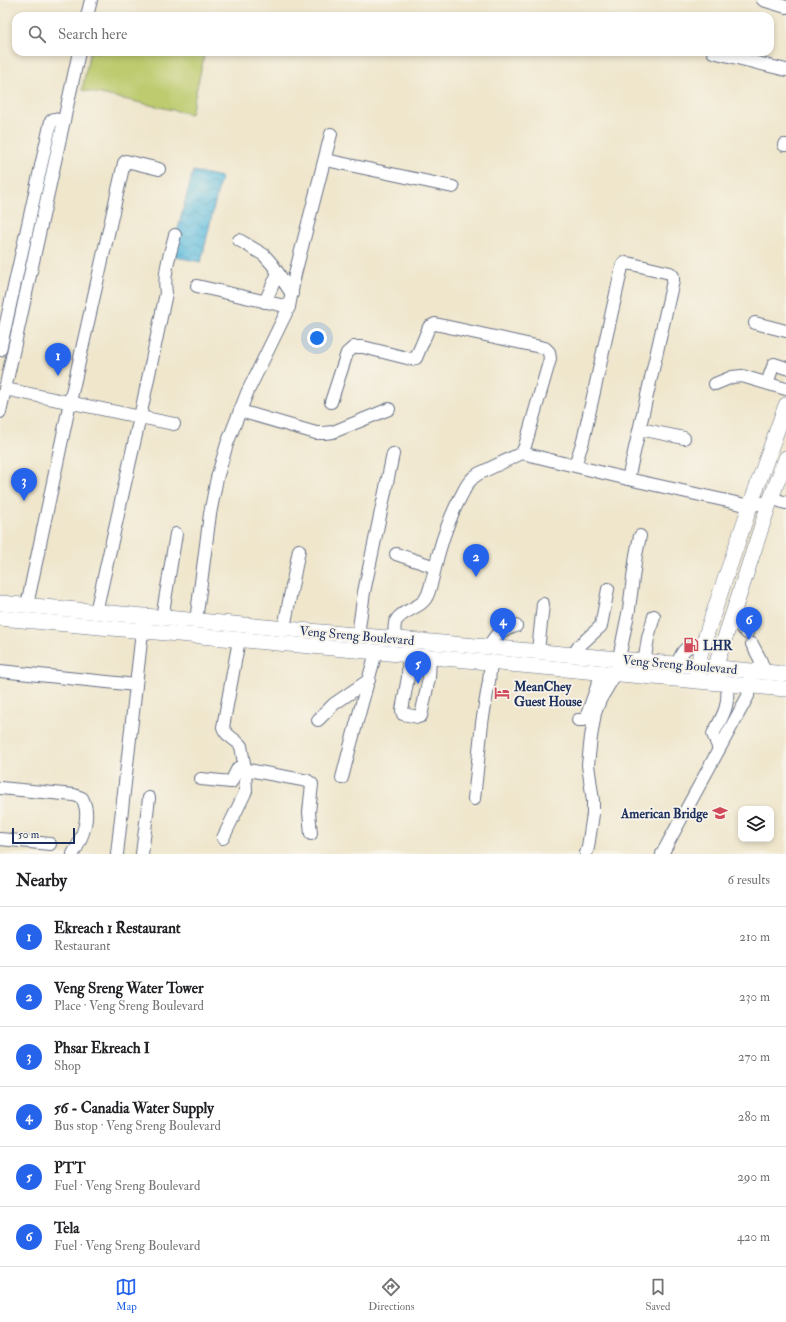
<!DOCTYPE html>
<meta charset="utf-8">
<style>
body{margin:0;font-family:"IM FELL Double Pica",serif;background:#f6f6f6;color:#202124}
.controls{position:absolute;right:12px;bottom:12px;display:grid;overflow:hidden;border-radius:8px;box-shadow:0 2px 6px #0003}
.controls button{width:36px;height:36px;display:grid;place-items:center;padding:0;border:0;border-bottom:1px solid #e0e0e0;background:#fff;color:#202124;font:20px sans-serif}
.scale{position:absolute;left:12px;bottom:10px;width:63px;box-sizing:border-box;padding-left:4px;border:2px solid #1b2f5e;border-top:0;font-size:11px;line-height:14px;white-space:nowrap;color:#1b2f5e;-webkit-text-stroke:3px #f7f3e8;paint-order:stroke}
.you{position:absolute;left:317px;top:338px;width:14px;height:14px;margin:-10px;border:3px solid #fff;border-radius:50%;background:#1a73e8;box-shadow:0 0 0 6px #1a73e833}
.badge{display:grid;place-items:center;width:26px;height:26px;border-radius:50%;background:#2563eb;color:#fff;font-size:13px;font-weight:700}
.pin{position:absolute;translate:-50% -33px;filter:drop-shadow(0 1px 2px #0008)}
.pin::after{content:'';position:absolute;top:21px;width:14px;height:12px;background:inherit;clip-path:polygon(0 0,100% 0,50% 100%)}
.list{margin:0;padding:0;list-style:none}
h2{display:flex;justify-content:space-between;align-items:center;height:52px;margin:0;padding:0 16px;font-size:17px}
h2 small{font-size:13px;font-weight:400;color:#757577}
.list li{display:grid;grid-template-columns:26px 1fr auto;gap:12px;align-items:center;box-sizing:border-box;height:60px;padding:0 16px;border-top:1px solid #e0e0e0}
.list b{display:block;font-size:15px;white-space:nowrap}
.list p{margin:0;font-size:13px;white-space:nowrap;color:#757577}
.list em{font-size:13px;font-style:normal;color:#757577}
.icon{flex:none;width:22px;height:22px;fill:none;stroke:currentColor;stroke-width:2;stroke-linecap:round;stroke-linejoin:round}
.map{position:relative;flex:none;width:786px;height:854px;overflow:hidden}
.search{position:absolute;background:#fff;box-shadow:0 2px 6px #0003;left:12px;right:12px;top:12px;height:44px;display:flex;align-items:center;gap:10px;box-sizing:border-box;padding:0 14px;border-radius:12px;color:#757577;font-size:15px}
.sheet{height:412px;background:#fff}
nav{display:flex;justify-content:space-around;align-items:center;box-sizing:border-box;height:56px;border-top:1px solid #e0e0e0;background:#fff;font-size:11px;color:#757577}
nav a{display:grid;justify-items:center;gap:2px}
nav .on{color:#2563eb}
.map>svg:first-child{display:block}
.pitch{fill:#becb6e;stroke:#6c7d66}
.water{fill:url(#water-waves);stroke:#3e769e}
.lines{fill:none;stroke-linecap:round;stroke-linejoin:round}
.minor-casing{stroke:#656f84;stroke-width:14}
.major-casing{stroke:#656f84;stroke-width:16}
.minor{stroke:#fff;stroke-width:12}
.major{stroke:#fff;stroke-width:15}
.labels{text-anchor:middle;stroke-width:4;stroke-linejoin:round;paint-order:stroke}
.street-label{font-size:13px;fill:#1b2f5e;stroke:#f7f3e8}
.poi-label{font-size:13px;font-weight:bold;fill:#1b2f5e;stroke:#f7f3e8;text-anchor:start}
</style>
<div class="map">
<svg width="786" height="854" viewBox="0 0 786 854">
<defs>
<pattern id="water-waves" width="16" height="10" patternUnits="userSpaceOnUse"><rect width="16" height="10" fill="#60bedf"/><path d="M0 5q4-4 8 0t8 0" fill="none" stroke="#4e9bb8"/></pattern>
</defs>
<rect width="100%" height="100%" fill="#f7f3e8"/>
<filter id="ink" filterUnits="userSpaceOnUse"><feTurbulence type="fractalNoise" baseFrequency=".025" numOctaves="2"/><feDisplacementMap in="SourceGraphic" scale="8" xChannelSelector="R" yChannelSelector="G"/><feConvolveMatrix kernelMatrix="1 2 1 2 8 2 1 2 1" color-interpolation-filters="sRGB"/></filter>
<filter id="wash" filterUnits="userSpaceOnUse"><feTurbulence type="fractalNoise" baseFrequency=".012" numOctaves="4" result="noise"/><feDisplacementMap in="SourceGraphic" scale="16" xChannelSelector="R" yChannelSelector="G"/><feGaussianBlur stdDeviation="0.9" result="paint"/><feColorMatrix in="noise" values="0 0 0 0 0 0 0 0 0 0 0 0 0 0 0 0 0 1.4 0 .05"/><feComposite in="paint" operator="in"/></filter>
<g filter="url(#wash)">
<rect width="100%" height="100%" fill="#efe6cc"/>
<polygon class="pitch" points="90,52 205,52 191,114 82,90"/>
<polygon class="water" points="193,171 221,177 201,262 171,256"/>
</g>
<g filter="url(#ink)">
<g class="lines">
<g class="minor-casing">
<g id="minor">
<polyline points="763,0 786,7"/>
<polyline points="87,16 91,0"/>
<polyline points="713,52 786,70"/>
<polyline points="784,145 786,145"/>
<polyline points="326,160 453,187"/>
<polyline points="239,240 264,255 272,264 292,294"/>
<polyline points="197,286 289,307"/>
<polyline points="265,302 278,273"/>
<polyline points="755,323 786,331"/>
<polyline points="0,350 51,121 54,119 63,121"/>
<polyline points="767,383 774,364 786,368"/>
<polyline points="715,384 732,377 742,376 786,389"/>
<polyline points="5,389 174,424"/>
<path d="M331 402 347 353 354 347H363L411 359 416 358 429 327 435 324 545 348 549 352 550 359 525 446 522 453 478 474C468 480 465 489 460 498 451 515 444 534 439 552 435 566 433 580 428 594 422 610 400 609 395 623 394 628 395 634 394 639"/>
<polyline points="240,411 316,433 324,433 333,432 389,409"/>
<polyline points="0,412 79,52"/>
<polyline points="640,429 684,438"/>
<polyline points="522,453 628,479"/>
<polyline points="575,465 583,441 622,267 624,263 632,264 670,273 673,276 673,281 628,479 750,506 770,501 777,500 786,503"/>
<polyline points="396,554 435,567"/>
<polyline points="27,605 70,402 124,163 126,161 159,169"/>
<path d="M96 612 140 417 166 293C163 273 170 254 175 235"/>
<polyline points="162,618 176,534"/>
<polyline points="732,618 747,633"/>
<polyline points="196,621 210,514 217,478 227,444 247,393 289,307 295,274 331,134"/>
<polyline points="284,628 299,550"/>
<polyline points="358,635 364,592 393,454"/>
<polyline points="752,644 760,659 765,672"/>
<polyline points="409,647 408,677 402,710 403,714 418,717 421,716 429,678 430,657"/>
<path d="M491 647C492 633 505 630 516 626"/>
<polyline points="538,651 543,604"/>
<polyline points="573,655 579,646 601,626 608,589"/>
<path d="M677 664C684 648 685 645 703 646"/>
<polyline points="643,670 648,638 654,616"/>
<polyline points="0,671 136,685"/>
<polyline points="318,720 334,704 369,680"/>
<polyline points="578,720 584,720 586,718 602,672"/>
<path d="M719 749 713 734C724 714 729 707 727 684"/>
<polyline points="342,778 350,747 376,652"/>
<polyline points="201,779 231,782 238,768 308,781 312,784 309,812 311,834"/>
<path d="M0 788 74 795 82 798C92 815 82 839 73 854"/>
<polyline points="474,799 482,723 489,681 491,662"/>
<path d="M223 838 246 791 245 769 241 746C235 738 226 737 223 727L239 640"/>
<polyline points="0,839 50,844"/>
<polyline points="117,854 143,623"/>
<polyline points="142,854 149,798"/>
<polyline points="586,854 588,847 593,814 593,801 588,765 591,737 595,713 600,700 616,673 629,609 636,555 640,536"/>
<polyline points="662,854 748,696 750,678"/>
</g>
</g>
<g class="major-casing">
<g id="major">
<polyline points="0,603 786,674"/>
<polyline points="0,618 786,689"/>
<polyline points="698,676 700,655 709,626 750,506 786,405"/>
<polyline points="716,678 718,659 770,501 786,458"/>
</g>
</g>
<use href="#minor" class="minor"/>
<use href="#major" class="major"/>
</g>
</g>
<defs>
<g id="fuel-bare" transform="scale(1.2)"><path d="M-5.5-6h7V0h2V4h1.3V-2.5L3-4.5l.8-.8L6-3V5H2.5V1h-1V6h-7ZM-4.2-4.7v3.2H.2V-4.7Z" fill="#d1495b" stroke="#f7f3e8" stroke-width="2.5" paint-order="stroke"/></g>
<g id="hotel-bare" transform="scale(1.2)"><path d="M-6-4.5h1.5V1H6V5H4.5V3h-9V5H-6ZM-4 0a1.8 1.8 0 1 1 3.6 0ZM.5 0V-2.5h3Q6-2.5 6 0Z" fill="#d1495b" stroke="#f7f3e8" stroke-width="2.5" paint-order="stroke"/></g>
<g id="school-bare" transform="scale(1.2)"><path d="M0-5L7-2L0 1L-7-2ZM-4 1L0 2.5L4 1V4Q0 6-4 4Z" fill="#d1495b" stroke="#f7f3e8" stroke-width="2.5" paint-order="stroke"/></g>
</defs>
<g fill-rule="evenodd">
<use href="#fuel-bare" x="691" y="645"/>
<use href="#hotel-bare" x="502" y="693"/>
<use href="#school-bare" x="720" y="813"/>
</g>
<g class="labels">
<g class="street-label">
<text transform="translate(357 635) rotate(5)" y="5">Veng Sreng Boulevard</text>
<text transform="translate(680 664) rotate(5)" y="5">Veng Sreng Boulevard</text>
</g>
<g class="poi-label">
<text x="703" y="650">LHR</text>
<text x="514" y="691">MeanChey<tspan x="514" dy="15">Guest House</tspan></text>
<text x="708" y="818" text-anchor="end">American Bridge</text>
</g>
</g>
</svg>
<div class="controls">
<button><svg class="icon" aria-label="layers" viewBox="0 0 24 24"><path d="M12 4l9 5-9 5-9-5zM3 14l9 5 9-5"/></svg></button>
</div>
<div class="scale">50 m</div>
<div class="you"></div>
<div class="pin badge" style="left:58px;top:376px">1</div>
<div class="pin badge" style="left:476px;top:577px">2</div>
<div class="pin badge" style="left:24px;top:501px">3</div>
<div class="pin badge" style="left:503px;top:641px">4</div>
<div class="pin badge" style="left:418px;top:684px">5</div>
<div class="pin badge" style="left:749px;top:640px">6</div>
<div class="search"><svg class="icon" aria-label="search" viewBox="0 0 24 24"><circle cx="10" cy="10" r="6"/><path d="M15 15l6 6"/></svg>Search here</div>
</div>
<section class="sheet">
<h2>Nearby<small>6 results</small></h2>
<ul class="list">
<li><span class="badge">1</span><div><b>Ekreach 1 Restaurant</b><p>Restaurant</p></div><em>210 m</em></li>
<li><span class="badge">2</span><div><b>Veng Sreng Water Tower</b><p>Place · Veng Sreng Boulevard</p></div><em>230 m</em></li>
<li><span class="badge">3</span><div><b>Phsar Ekreach I</b><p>Shop</p></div><em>270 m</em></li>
<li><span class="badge">4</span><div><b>56 - Canadia Water Supply</b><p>Bus stop · Veng Sreng Boulevard</p></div><em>280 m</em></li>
<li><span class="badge">5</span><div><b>PTT</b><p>Fuel · Veng Sreng Boulevard</p></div><em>290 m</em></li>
<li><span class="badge">6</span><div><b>Tela</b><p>Fuel · Veng Sreng Boulevard</p></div><em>420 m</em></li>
</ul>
</section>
<nav>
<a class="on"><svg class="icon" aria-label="map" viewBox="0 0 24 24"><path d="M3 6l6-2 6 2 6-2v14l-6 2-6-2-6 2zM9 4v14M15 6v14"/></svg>Map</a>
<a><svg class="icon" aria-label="directions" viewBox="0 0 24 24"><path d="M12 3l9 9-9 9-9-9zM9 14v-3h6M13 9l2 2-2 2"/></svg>Directions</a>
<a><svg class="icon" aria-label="saved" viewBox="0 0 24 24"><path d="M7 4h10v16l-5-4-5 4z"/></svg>Saved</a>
</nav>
